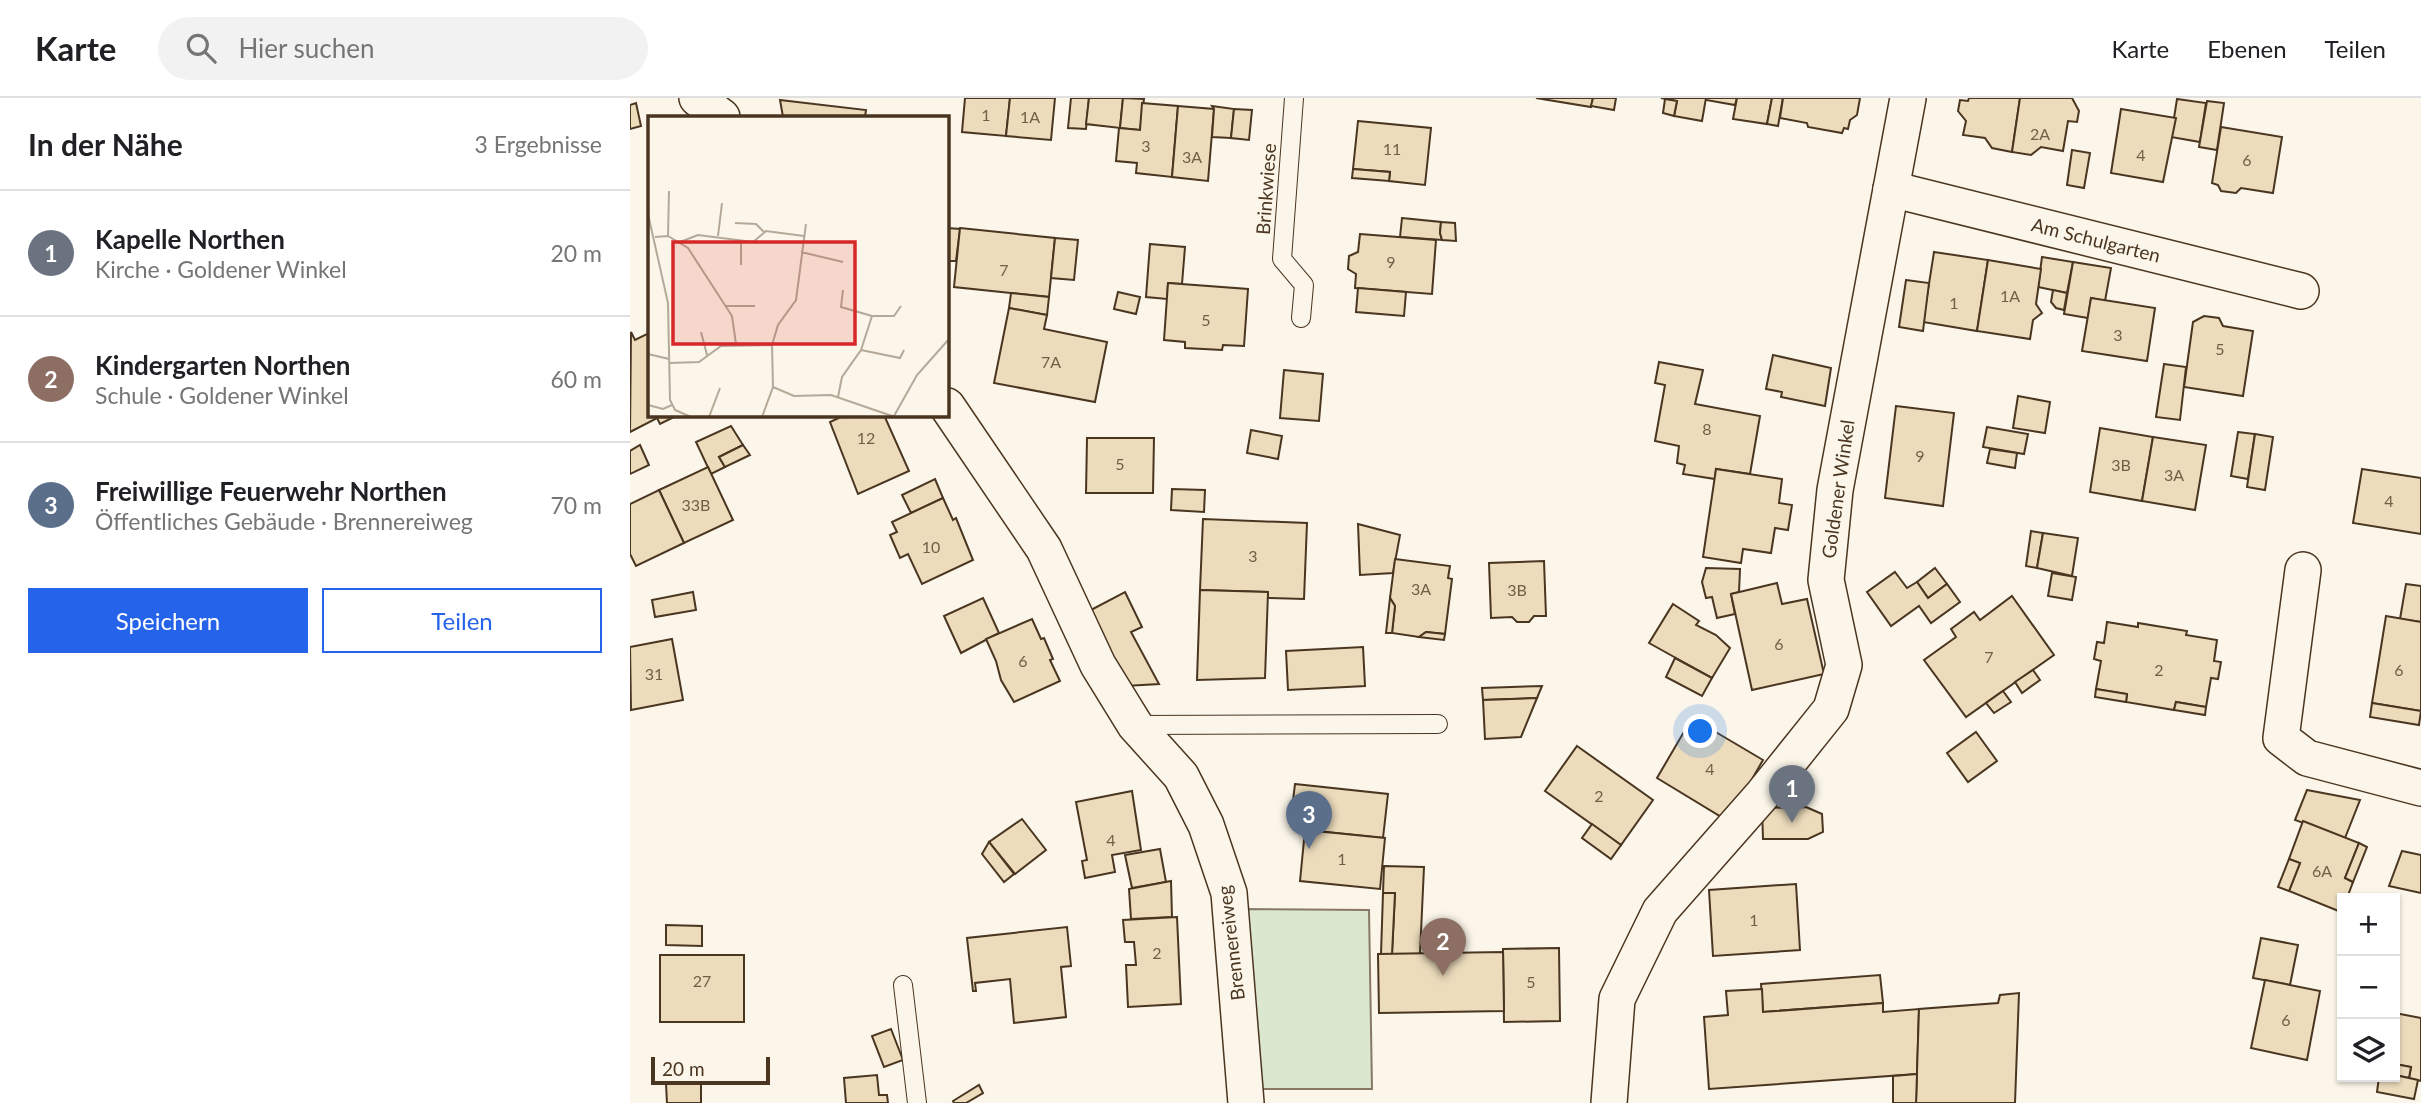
<!DOCTYPE html>
<html lang="de">
<meta charset="utf-8">
<style>
body{margin:0;font-family:Lato,sans-serif;background:#f2f2f2;color:#202124}
.controls{position:absolute;right:21px;bottom:21px;display:grid;overflow:hidden;border-radius:0px;box-shadow:0 2px 5px #0004}
.controls button{width:63px;height:63px;display:grid;place-items:center;padding:0;border:0;border-bottom:2px solid #e0e0e0;background:#fff;color:#202124;font:35px sans-serif}
.scale{position:absolute;left:21px;bottom:18px;width:119px;box-sizing:border-box;padding-left:7px;border:4px solid #4a3520;border-top:0;font-size:19px;line-height:24px;white-space:nowrap;color:#4a3520;-webkit-text-stroke:5px #fbf6e9;paint-order:stroke}
.you{position:absolute;left:1071px;top:634px;width:24px;height:24px;margin:-18px;border:5px solid #fff;border-radius:50%;background:#1a73e8;box-shadow:0 0 0 10px #1a73e833}
.badge{display:grid;place-items:center;width:46px;height:46px;border-radius:50%;background:#2563eb;color:#fff;font-size:23px;font-weight:700}
.pin{position:absolute;translate:-50% -58px;filter:drop-shadow(0 2px 4px #0008)}
.pin::after{content:'';position:absolute;top:37px;width:24px;height:21px;background:inherit;clip-path:polygon(0 0,100% 0,50% 100%)}
.list{margin:0;padding:0;list-style:none}
h2{display:flex;justify-content:space-between;align-items:center;height:91px;margin:0;padding:0 28px;font-size:30px}
h2 small{font-size:23px;font-weight:400;color:#757577}
.list li{display:grid;grid-template-columns:46px 1fr auto;gap:21px;align-items:center;box-sizing:border-box;height:126px;padding:0 28px;border-top:2px solid #e0e0e0}
.list b{display:block;font-size:26px;white-space:nowrap}
.list p{margin:0;font-size:23px;white-space:nowrap;color:#757577}
.list em{font-size:23px;font-style:normal;color:#757577}
.actions{display:flex;gap:14px;padding:21px 28px}
.actions a{flex:1;padding:16px 0;border:2px solid #2563eb;border-radius:0px;text-align:center;font-size:24px;color:#2563eb}
.actions .main{background:#2563eb;color:#fff}
.icon{flex:none;width:38px;height:38px;fill:none;stroke:currentColor;stroke-width:2;stroke-linecap:round;stroke-linejoin:round}
.map{position:relative;flex:none;width:1791px;height:1005px;overflow:hidden}
header{display:flex;align-items:center;gap:42px;box-sizing:border-box;height:98px;padding:0 35px;background:#fff;border-bottom:2px solid #e0e0e0}
header strong{font-size:33px}
nav{display:flex;gap:38px;margin-inline-start:auto;font-size:24px}
.search{width:490px;height:63px;background:#f2f2f2;display:flex;align-items:center;gap:18px;box-sizing:border-box;padding:0 24px;border-radius:38px;color:#757577;font-size:26px}
main{display:flex}
aside{flex:1;background:#fff}
.map>svg:first-child{display:block}
.green{fill:#dce7d0;stroke:#887966;stroke-width:2}
.building{fill:#ecdcbc;stroke:#4a3520;stroke-width:2}
.lines{fill:none;stroke-linecap:round;stroke-linejoin:round}
.lane-casing{stroke:#4a3520;stroke-width:20}
.street-casing{stroke:#4a3520;stroke-width:38}
.lane{stroke:#fbf6e9;stroke-width:18}
.street{stroke:#fbf6e9;stroke-width:35}
.labels{text-anchor:middle;stroke-width:5;stroke-linejoin:round;paint-order:stroke}
.number-label{font-size:16px;fill:#725f47}
.street-label{font-size:19px;fill:#4a3520;stroke:#fbf6e9}
.inset-road{fill:none;stroke:#b4a999;stroke-width:2}
.view{fill:#d62828;fill-opacity:0.15;stroke:#d62828;stroke-width:3.5}
.inset-edge{fill:none;stroke:#4a3520;stroke-width:3.5}
</style>
<header>
<strong>Karte</strong>
<div class="search"><svg class="icon" aria-label="search" viewBox="0 0 24 24"><circle cx="10" cy="10" r="6"/><path d="M15 15l6 6"/></svg>Hier suchen</div>
<nav><a>Karte</a><a>Ebenen</a><a>Teilen</a></nav>
</header>
<main>
<aside>
<h2>In der Nähe<small>3 Ergebnisse</small></h2>
<ul class="list">
<li><span class="badge" style="background:#6b7280">1</span><div><b>Kapelle Northen</b><p>Kirche · Goldener Winkel</p></div><em>20 m</em></li>
<li><span class="badge" style="background:#8d6e63">2</span><div><b>Kindergarten Northen</b><p>Schule · Goldener Winkel</p></div><em>60 m</em></li>
<li><span class="badge" style="background:#5c6f8a">3</span><div><b>Freiwillige Feuerwehr Northen</b><p>Öffentliches Gebäude · Brennereiweg</p></div><em>70 m</em></li>
</ul>
<div class="actions"><a class="main">Speichern</a><a>Teilen</a></div>
</aside>
<div class="map">
<svg width="1791" height="1005" viewBox="0 0 1791 1005">
<rect width="100%" height="100%" fill="#fbf6e9"/>
<polygon class="green" points="610,811 739,812 742,991 623,991"/>
<g class="building">
<polygon points="335,0 380,0 376,38 332,34"/>
<polygon points="380,0 425,0 421,42 376,38"/>
<polygon points="441,0 459,0 456,31 438,30"/>
<polygon points="459,0 493,0 490,30 456,26"/>
<polygon points="493,0 514,1 510,32 490,30"/>
<polygon points="906,0 963,0 961,9"/>
<polygon points="963,0 986,0 984,12 961,8"/>
<polygon points="1031,0 1076,0 1072,23 1044,18 1047,3"/>
<polygon points="1076,0 1107,0 1105,7 1076,2"/>
<polygon points="1107,0 1142,0 1137,26 1103,21"/>
<polygon points="1142,0 1153,0 1148,28 1137,26"/>
<polygon points="1153,0 1230,0 1227,17 1220,22 1218,31 1214,30 1212,35 1178,29 1177,25 1150,20"/>
<polygon points="1339,0 1390,0 1382,54 1362,50 1355,40 1333,37 1336,23 1328,13 1330,2 1338,3"/>
<polygon points="1390,0 1442,0 1449,13 1447,24 1438,23 1433,53 1411,49 1401,57 1382,54"/>
<polygon points="1035,1 1047,3 1044,18 1033,15"/>
<polygon points="1547,1 1576,5 1570,44 1541,39"/>
<polygon points="150,2 236,12 235,19 153,19"/>
<polygon points="1577,3 1594,5 1587,52 1569,49"/>
<polygon points="6,5 11,28 0,31 0,7"/>
<polygon points="512,5 548,8 542,79 506,75 507,65 486,63 489,30 510,32"/>
<polygon points="548,8 584,11 578,83 542,79"/>
<polygon points="582,8 604,11 601,40 582,39 584,11"/>
<polygon points="604,11 622,12 619,42 601,40"/>
<polygon points="1491,11 1546,20 1533,84 1481,75"/>
<polygon points="728,23 801,30 795,87 759,83 760,74 723,71"/>
<polygon points="1591,29 1652,39 1643,95 1611,90 1606,95 1591,93 1588,87 1582,85"/>
<polygon points="1442,52 1460,55 1454,90 1437,87"/>
<polygon points="723,71 760,74 759,83 722,80"/>
<polygon points="772,120 811,124 810,135 812,142 770,139"/>
<polygon points="811,124 825,125 826,143 812,142 810,135"/>
<polygon points="317,130 330,131 326,163 317,163"/>
<polygon points="330,130 425,140 419,199 324,189"/>
<polygon points="730,136 806,142 802,196 725,190 726,176 718,171 719,158 728,154"/>
<polygon points="425,140 448,142 444,182 421,180"/>
<polygon points="520,146 555,149 552,186 538,185 537,201 516,199"/>
<polygon points="1304,154 1358,162 1347,233 1293,224"/>
<polygon points="1412,159 1443,164 1437,195 1408,189"/>
<polygon points="1358,162 1411,171 1406,206 1412,215 1403,222 1400,241 1347,233"/>
<polygon points="1443,164 1481,170 1475,203 1461,200 1458,220 1434,216"/>
<polygon points="1276,182 1299,185 1293,233 1269,229"/>
<polygon points="538,185 618,191 614,248 593,247 592,252 555,250 555,244 534,242"/>
<polygon points="728,190 776,194 774,218 726,214"/>
<polygon points="1423,192 1437,195 1434,212 1426,210 1421,204"/>
<polygon points="488,194 510,199 506,216 484,211"/>
<polygon points="381,195 419,199 417,217 379,210"/>
<polygon points="1461,200 1525,210 1517,263 1452,253"/>
<polygon points="379,210 417,217 414,231 477,244 465,304 364,285"/>
<polygon points="1574,218 1589,220 1593,228 1623,233 1613,298 1554,289 1563,224"/>
<polygon points="1,234 5,242 19,235 19,317 48,317 30,326 27,320 0,334"/>
<polygon points="1143,257 1201,270 1195,308 1151,299 1152,294 1136,291"/>
<polygon points="1029,264 1073,272 1065,306 1130,318 1120,376 1086,371 1085,381 1053,376 1055,367 1047,365 1049,348 1025,343 1035,287 1025,285"/>
<polygon points="1534,266 1556,269 1550,322 1526,319"/>
<polygon points="654,272 693,276 689,323 650,320"/>
<polygon points="1388,298 1420,304 1415,335 1383,330"/>
<polygon points="1266,308 1324,315 1313,408 1255,400"/>
<polygon points="215,317 254,317 279,373 228,396 200,324"/>
<polygon points="101,328 113,347 89,359 95,369 81,376 66,344"/>
<polygon points="1357,329 1398,336 1394,356 1353,349"/>
<polygon points="1470,330 1523,339 1512,403 1460,394"/>
<polygon points="621,332 652,338 648,361 617,355"/>
<polygon points="1608,334 1625,336 1618,381 1601,378"/>
<polygon points="1625,336 1643,339 1635,392 1617,389"/>
<polygon points="1523,339 1576,347 1565,412 1512,403"/>
<polygon points="457,340 524,340 523,395 456,395"/>
<polygon points="10,347 19,367 0,376 0,353"/>
<polygon points="113,347 120,357 95,369 89,359"/>
<polygon points="1360,351 1387,355 1385,370 1357,365"/>
<polygon points="78,369 103,422 54,445 29,392"/>
<polygon points="1086,371 1152,381 1149,405 1162,407 1158,432 1145,430 1141,455 1113,451 1111,465 1073,459"/>
<polygon points="1732,371 1791,380 1791,436 1723,425"/>
<polygon points="305,381 313,400 281,415 272,397"/>
<polygon points="542,391 575,392 574,414 541,412"/>
<polygon points="29,392 54,445 6,468 0,456 0,406"/>
<polygon points="313,400 323,422 326,420 343,462 292,486 278,456 270,460 260,437 267,434 262,424"/>
<polygon points="573,421 677,425 674,501 638,500 638,494 570,492"/>
<polygon points="728,426 770,437 763,475 730,477"/>
<polygon points="1401,433 1413,435 1407,470 1396,468"/>
<polygon points="1413,435 1448,440 1442,478 1407,470"/>
<polygon points="765,461 820,468 818,480 822,481 815,536 796,534 789,539 762,535 765,508 760,500"/>
<polygon points="914,463 916,518 904,518 899,524 887,524 882,519 861,520 859,465"/>
<polygon points="1076,470 1110,471 1109,494 1101,496 1105,516 1087,520 1082,499 1076,500 1072,484"/>
<polygon points="1305,470 1317,486 1298,500 1287,484"/>
<polygon points="1265,474 1277,490 1287,484 1298,500 1317,486 1330,504 1301,525 1289,508 1261,528 1237,494"/>
<polygon points="1422,475 1446,479 1442,502 1418,498"/>
<polygon points="1147,485 1152,506 1177,501 1194,576 1122,592 1101,496"/>
<polygon points="1776,486 1791,488 1791,524 1770,521"/>
<polygon points="570,492 638,494 635,580 567,582"/>
<polygon points="63,494 66,512 25,519 22,502"/>
<polygon points="495,494 512,529 501,534 529,586 495,588 459,513"/>
<polygon points="1382,498 1424,557 1336,619 1294,562 1326,539 1321,531 1344,514 1350,522"/>
<polygon points="353,500 369,535 331,555 314,518"/>
<polygon points="760,500 765,508 762,535 756,535"/>
<polygon points="1043,506 1069,523 1066,527 1086,537 1100,550 1082,580 1019,545"/>
<polygon points="1756,518 1791,524 1791,613 1742,605"/>
<polygon points="402,521 411,541 414,540 423,561 420,562 430,583 384,604 371,582 366,563 356,541"/>
<polygon points="1477,524 1508,529 1508,525 1557,533 1556,537 1587,542 1584,563 1591,564 1588,581 1581,580 1576,609 1546,604 1544,612 1496,604 1497,596 1466,591 1471,563 1464,561 1467,544 1474,545"/>
<polygon points="796,534 815,536 814,542 789,539"/>
<polygon points="42,541 53,602 1,612 0,549"/>
<polygon points="733,549 735,588 658,592 656,553"/>
<polygon points="1045,560 1082,580 1072,598 1036,579"/>
<polygon points="1403,572 1410,582 1392,595 1385,584"/>
<polygon points="912,588 907,600 853,602 852,590"/>
<polygon points="1466,591 1497,596 1496,604 1465,599"/>
<polygon points="1373,593 1381,604 1364,615 1356,605"/>
<polygon points="907,600 891,639 855,641 853,602"/>
<polygon points="1546,604 1576,609 1575,617 1544,612"/>
<polygon points="1742,605 1791,613 1789,627 1740,619"/>
<polygon points="1062,620 1133,662 1098,723 1027,680"/>
<polygon points="1346,634 1367,663 1338,684 1317,655"/>
<polygon points="947,648 1023,702 991,747 915,693"/>
<polygon points="665,686 758,696 753,740 678,732 679,721 661,719"/>
<polygon points="1677,692 1730,702 1715,740 1665,722"/>
<polygon points="502,693 511,752 482,757 485,774 455,780 452,763 457,762 446,704"/>
<polygon points="1176,709 1192,716 1193,734 1178,741 1133,741 1132,710"/>
<polygon points="392,721 416,752 385,776 359,744"/>
<polygon points="1673,723 1729,745 1715,780 1723,784 1717,800 1712,800 1711,814 1659,793 1670,765 1659,761"/>
<polygon points="962,726 991,747 981,761 952,740"/>
<polygon points="675,732 755,740 750,791 670,783"/>
<polygon points="359,744 384,776 374,784 352,756"/>
<polygon points="1729,745 1737,749 1723,784 1715,780"/>
<polygon points="530,751 536,784 502,790 495,757"/>
<polygon points="1772,753 1791,757 1791,795 1759,788"/>
<polygon points="1659,761 1670,765 1659,793 1648,789"/>
<polygon points="754,768 794,769 790,856 762,856 765,795 753,795"/>
<polygon points="541,783 542,819 501,821 499,791"/>
<polygon points="1166,786 1170,852 1083,858 1079,792"/>
<polygon points="753,795 765,795 762,856 751,856"/>
<polygon points="547,819 551,906 498,909 496,867 506,867 504,844 495,844 493,822"/>
<polygon points="36,827 72,828 72,848 36,847"/>
<polygon points="437,829 441,868 431,869 436,919 384,925 380,881 345,885 346,893 343,893 337,840"/>
<polygon points="1631,840 1668,847 1660,887 1623,880"/>
<polygon points="929,850 930,923 874,924 873,851"/>
<polygon points="873,854 874,913 749,915 748,856"/>
<rect x="30" y="857" width="84" height="67"/>
<polygon points="1250,877 1253,905 1133,914 1131,886"/>
<polygon points="1635,882 1690,893 1677,962 1621,950"/>
<polygon points="1132,891 1133,914 1253,905 1253,914 1289,911 1287,976 1079,991 1074,919 1098,917 1096,893"/>
<polygon points="1389,895 1385,1005 1286,1005 1289,911 1368,905 1370,897"/>
<polygon points="1765,915 1791,920 1791,983 1779,980 1781,969 1765,966"/>
<polygon points="261,931 273,962 254,969 242,938"/>
<polygon points="1765,966 1781,969 1779,980 1765,977"/>
<polygon points="1287,976 1286,1005 1263,1005 1263,978"/>
<polygon points="247,977 249,997 257,997 258,1005 216,1005 214,980"/>
<polygon points="1765,977 1788,982 1784,1001 1747,994 1749,979"/>
<polygon points="36,986 71,986 71,1005 37,1005"/>
<polygon points="349,987 353,995 336,1005 324,1005 323,1003"/>
</g>
<g class="lines">
<g class="lane-casing">
<g id="lane">
<polyline points="664,0 652,161 674,187 671,220"/>
<polyline points="505,627 808,626"/>
<polyline points="273,887 287,1005"/>
</g>
</g>
<g class="street-casing">
<g id="street">
<polyline points="67,0 92,19"/>
<polyline points="1261,91 1671,193"/>
<polyline points="317,308 414,451 468,567 505,627 551,678 576,727 599,795 616,1005"/>
<polyline points="1673,472 1651,640 1677,660 1791,690"/>
<polyline points="979,1005 987,901 1030,813 1133,696 1201,611 1214,567 1196,482 1205,392 1278,0"/>
</g>
</g>
<use href="#lane" class="lane"/>
<use href="#street" class="street"/>
</g>
<g class="labels">
<g class="number-label">
<text x="356" y="23">1</text>
<text x="400" y="25">1A</text>
<text x="1410" y="42">2A</text>
<text x="516" y="54">3</text>
<text x="762" y="57">11</text>
<text x="1511" y="63">4</text>
<text x="562" y="65">3A</text>
<text x="1617" y="68">6</text>
<text x="761" y="170">9</text>
<text x="374" y="178">7</text>
<text x="1380" y="204">1A</text>
<text x="1324" y="211">1</text>
<text x="576" y="228">5</text>
<text x="1488" y="243">3</text>
<text x="1590" y="257">5</text>
<text x="421" y="270">7A</text>
<text x="1077" y="337">8</text>
<text x="236" y="346">12</text>
<text x="1290" y="364">9</text>
<text x="490" y="372">5</text>
<text x="1491" y="373">3B</text>
<text x="1544" y="383">3A</text>
<text x="1759" y="409">4</text>
<text x="66" y="413">33B</text>
<text x="301" y="455">10</text>
<text x="623" y="464">3</text>
<text x="791" y="497">3A</text>
<text x="887" y="498">3B</text>
<text x="1149" y="552">6</text>
<text x="1359" y="565">7</text>
<text x="393" y="569">6</text>
<text x="1529" y="578">2</text>
<text x="1769" y="578">6</text>
<text x="24" y="582">31</text>
<text x="1080" y="677">4</text>
<text x="969" y="704">2</text>
<text x="481" y="748">4</text>
<text x="712" y="767">1</text>
<text x="1692" y="779">6A</text>
<text x="1124" y="828">1</text>
<text x="527" y="861">2</text>
<text x="72" y="889">27</text>
<text x="901" y="890">5</text>
<text x="1656" y="928">6</text>
</g>
<g class="street-label">
<text transform="translate(636 91) rotate(-86)" y="7">Brinkwiese</text>
<text transform="translate(1466 142) rotate(14)" y="7">Am Schulgarten</text>
<text transform="translate(1208 391) rotate(-82)" y="7">Goldener Winkel</text>
<text transform="translate(601 845) rotate(-97)" y="7">Brennereiweg</text>
</g>
</g>
<g transform="translate(18 18)">
<rect width="301" height="301" fill="#fbf6e9"/>
<path class="inset-road" d="M0 98 20 187 22 284 27 294 43 301M87 107 108 108 116 116M20 120 21 75M70 120 74 87M7 121 20 120 40 132 84 200 88 228M93 124V149M32 126 50 119 105 126 118 115 156 120M153 136 195 146M77 190H107M224 200H246L253 190M53 216 59 239M124 229 130 209 148 184 158 108M213 234 252 242 256 234M0 238 21 243M21 247 51 246 73 230 124 229 125 271 114 301M125 271 146 280 183 279 247 301M190 281 194 261 213 234 224 200 193 191 195 174M0 289 15 293 24 289M246 300 269 259 301 223M61 301 72 272"/>
<path class="view" d="M25 126H207V228H25Z"/>
<rect width="301" height="301" class="inset-edge"/>
</g>
</svg>
<div class="controls">
<button>+</button>
<button>−</button>
<button><svg class="icon" aria-label="layers" viewBox="0 0 24 24"><path d="M12 4l9 5-9 5-9-5zM3 14l9 5 9-5"/></svg></button>
</div>
<div class="scale">20 m</div>
<div class="you"></div>
<div class="pin badge" style="left:1162px;top:725px;background:#6b7280">1</div>
<div class="pin badge" style="left:813px;top:878px;background:#8d6e63">2</div>
<div class="pin badge" style="left:679px;top:751px;background:#5c6f8a">3</div>
</div>
</main>
